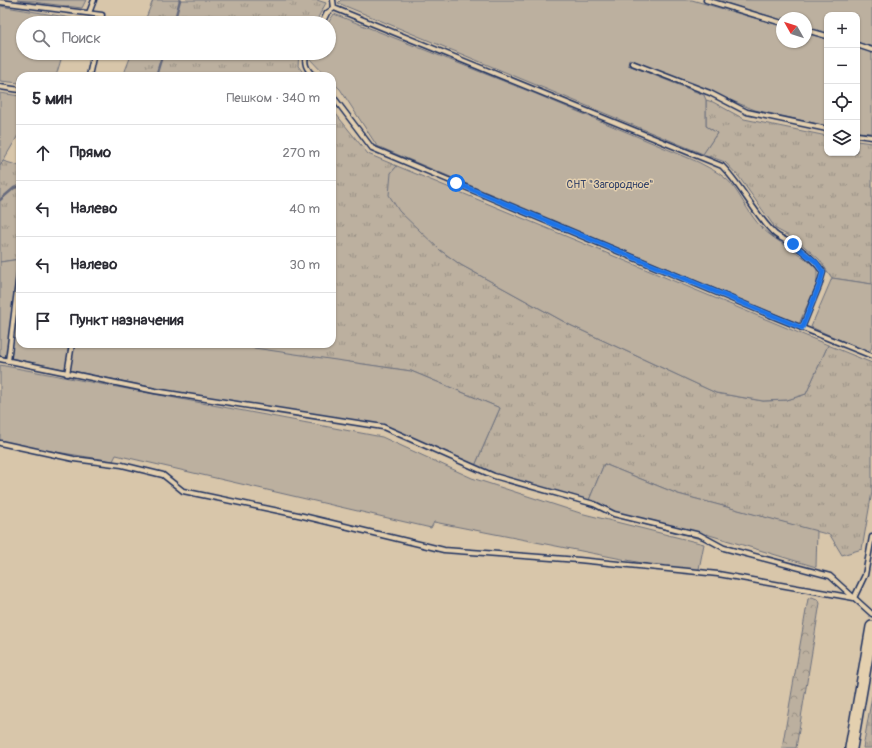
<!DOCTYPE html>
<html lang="ru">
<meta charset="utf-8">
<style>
body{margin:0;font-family:Pangolin,sans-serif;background:#f7f7f7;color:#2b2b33}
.controls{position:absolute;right:12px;top:12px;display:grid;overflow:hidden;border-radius:8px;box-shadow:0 1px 3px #0004}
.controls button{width:36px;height:36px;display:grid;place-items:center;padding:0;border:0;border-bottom:1px solid #e1e1e2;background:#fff;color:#2b2b33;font:20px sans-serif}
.compass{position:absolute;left:776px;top:12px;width:36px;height:36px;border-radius:50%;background:#fff;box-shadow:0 1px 3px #0004;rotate:309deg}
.stop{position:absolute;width:12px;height:12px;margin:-9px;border:3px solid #1a73e8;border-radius:50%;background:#fff}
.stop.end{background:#1a73e8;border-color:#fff;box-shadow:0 1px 4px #0008}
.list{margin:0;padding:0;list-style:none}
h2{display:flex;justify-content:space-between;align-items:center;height:52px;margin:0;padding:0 16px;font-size:17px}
h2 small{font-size:13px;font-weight:400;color:#7c7c81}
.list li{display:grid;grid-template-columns:26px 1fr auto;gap:12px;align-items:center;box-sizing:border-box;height:56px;padding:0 16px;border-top:1px solid #e1e1e2}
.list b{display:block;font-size:15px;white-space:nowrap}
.list em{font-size:13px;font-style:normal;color:#7c7c81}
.icon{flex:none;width:22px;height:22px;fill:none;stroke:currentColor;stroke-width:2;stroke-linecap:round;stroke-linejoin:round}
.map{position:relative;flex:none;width:872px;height:748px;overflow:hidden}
.search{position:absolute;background:#fff;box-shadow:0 1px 3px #0004;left:16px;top:16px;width:320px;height:44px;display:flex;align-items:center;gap:10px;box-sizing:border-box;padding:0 14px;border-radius:22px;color:#7c7c81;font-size:15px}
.panel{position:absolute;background:#fff;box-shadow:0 1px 3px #0004;left:16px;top:72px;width:320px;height:276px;border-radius:12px}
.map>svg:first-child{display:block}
.grass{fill:url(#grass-tufts);stroke:#6c707e}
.forest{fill:url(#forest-crowns);stroke:#6c707e}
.garden{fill:#bcb09f;stroke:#6c707e}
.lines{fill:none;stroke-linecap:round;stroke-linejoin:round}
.stream{stroke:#666b7d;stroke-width:2.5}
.lane-casing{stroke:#1b2f5e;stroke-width:7}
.secondary-casing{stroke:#1b2f5e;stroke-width:14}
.lane{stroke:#e4d0af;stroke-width:4}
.secondary{stroke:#e4d0af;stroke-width:11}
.route{stroke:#1a73e8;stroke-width:5}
.labels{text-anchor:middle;stroke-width:3;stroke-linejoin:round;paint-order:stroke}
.park-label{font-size:11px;fill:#334268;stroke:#e4d0af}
</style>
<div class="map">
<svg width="872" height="748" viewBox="0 0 872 748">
<defs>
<pattern id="grass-tufts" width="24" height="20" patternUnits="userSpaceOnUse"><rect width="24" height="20" fill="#bcb09f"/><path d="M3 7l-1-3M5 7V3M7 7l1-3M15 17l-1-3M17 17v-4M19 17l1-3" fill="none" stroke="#989085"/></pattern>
<pattern id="forest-crowns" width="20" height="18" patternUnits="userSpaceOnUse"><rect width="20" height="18" fill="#bcb09f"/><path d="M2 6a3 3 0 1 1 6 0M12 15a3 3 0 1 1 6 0" fill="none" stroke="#989085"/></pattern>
</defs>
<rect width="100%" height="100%" fill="#d8c6aa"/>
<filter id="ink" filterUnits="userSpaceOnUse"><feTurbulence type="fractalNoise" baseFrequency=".025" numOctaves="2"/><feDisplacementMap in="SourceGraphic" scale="8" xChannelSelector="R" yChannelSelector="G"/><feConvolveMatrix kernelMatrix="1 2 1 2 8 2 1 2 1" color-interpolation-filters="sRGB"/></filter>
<g filter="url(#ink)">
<g class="grass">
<polygon points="153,0 317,0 326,3 315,23 144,23"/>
<polygon points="132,53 299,53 298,66 306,76 123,76"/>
<polygon points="706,100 713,102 744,119 827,136 827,153 857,153 857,141 872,143 872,284 832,278 819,259 798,241 776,229 739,177 725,162 703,154 717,133 706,126"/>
<polygon points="332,109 368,154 397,166 391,173 440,250 461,265 570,325 716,393 763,401 787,400 806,394 828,345 872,363 872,492 862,549 842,555 830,535 678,494 604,464 587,505 531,488 474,468 500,408 411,371 227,345 332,344"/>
<polygon points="3,161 20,166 20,259 0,262 0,166"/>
<polygon points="872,696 872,748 863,748"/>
</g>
<polygon class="forest" points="812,597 817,599 820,603 796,748 782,748 808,599"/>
<g class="garden">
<polygon points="17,0 86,0 82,8"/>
<polygon points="341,0 692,0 782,26 782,42 806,42 806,33 827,39 827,126 755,110 629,59 628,65 704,95 706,100 706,126 717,133 703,154 338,3"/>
<polygon points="717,0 872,0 872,47 857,42 857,15 827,15 827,33 806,27 806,18 782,18 782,20"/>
<polygon points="0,6 72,18 71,23 23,23 23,53 63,53 56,76 20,76 20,83 0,81"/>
<path d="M334 14 536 94 698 162C711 169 727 176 735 189 744 202 750 215 761 227 778 244 801 252 817 269V283L799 324 377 146 340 89 332 82V76H326L308 57 311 53H329L328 23Z"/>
<polygon points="857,48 872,52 872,133 857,132"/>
<polygon points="0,93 20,96 20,132 0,166"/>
<polygon points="397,166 828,345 806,394 787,400 763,401 716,393 570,325 461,265 440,250 399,211 389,195 391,173"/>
<polygon points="20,259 20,344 227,344 411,371 500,408 474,468 385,428 263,410 0,356 0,262"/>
<polygon points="832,278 872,284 872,347 869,353 811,327"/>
<polygon points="0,365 382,437 472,478 580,513 704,544 698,574 434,522 431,528 116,455 113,461 0,443"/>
<polygon points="604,464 678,494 817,531 816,567 706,534 704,540 632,521 587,505"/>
</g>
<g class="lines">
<g class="stream">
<polyline points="174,23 180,0"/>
<polyline points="156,76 163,53"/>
<polyline points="0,200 14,188 20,186"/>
</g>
<g class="lane-casing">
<g id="lane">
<polyline points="333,0 334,8"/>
<polyline points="706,0 782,23"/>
<polyline points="0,2 102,15 100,23"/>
<polyline points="89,13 94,0"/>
<path d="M322 23 327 13 334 8 722 166C742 186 753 212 773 232 778 238 787 240 794 245 805 252 815 261 823 272L819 286 802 328"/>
<polyline points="806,30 827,36"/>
<polyline points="857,45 872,50"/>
<path d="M307 53C303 63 306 69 314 76"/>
<polyline points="632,63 710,93 747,112 827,129"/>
<polyline points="89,76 94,53"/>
<polyline points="0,87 20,90"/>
<polyline points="332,95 372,148 775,317 872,356"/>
<polyline points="857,135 872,137"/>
<polyline points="0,359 155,391 383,427 494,476 594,504 614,514 700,535 724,548 830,576 872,614"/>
<polyline points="8,361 20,267"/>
<polyline points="67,374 72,344"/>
<polyline points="0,443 74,459 122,465 163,475 183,491 303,516 444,550 579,560 718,574 854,598 865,575 872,537"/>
</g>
</g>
<g class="secondary-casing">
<polyline id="secondary" points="851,748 872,627"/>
</g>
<use href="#lane" class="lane"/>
<use href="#secondary" class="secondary"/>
</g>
</g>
<g class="lines" filter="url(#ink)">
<polyline class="route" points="456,183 802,328 819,286 823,272 816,262 793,244"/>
</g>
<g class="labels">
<g class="park-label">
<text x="610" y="188">СНТ "Загородное"</text>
</g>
</g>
</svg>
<div class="controls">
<button>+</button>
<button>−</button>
<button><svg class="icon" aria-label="locate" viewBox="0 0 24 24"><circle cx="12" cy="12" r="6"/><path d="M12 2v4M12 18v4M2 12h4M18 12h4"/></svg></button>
<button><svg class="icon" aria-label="layers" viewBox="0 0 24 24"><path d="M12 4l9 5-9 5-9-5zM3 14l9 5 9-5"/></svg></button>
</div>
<svg class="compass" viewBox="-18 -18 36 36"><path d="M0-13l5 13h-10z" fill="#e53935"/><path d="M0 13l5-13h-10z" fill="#7c7c81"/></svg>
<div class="stop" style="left:456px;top:183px"></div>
<div class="stop end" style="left:793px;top:244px"></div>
<div class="search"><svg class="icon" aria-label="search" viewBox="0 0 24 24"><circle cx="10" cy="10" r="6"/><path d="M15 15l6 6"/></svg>Поиск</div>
<section class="panel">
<h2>5 мин<small>Пешком · 340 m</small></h2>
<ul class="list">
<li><svg class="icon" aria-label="ahead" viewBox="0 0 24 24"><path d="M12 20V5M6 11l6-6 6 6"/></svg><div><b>Прямо</b></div><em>270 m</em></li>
<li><svg class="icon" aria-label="left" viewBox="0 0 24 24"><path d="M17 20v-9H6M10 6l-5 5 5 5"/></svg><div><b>Налево</b></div><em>40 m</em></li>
<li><svg class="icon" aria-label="left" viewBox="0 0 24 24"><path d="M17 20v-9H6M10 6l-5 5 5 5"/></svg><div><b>Налево</b></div><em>30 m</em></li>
<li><svg class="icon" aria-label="arrive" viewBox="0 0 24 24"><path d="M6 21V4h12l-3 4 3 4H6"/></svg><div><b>Пункт назначения</b></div></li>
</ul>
</section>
</div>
